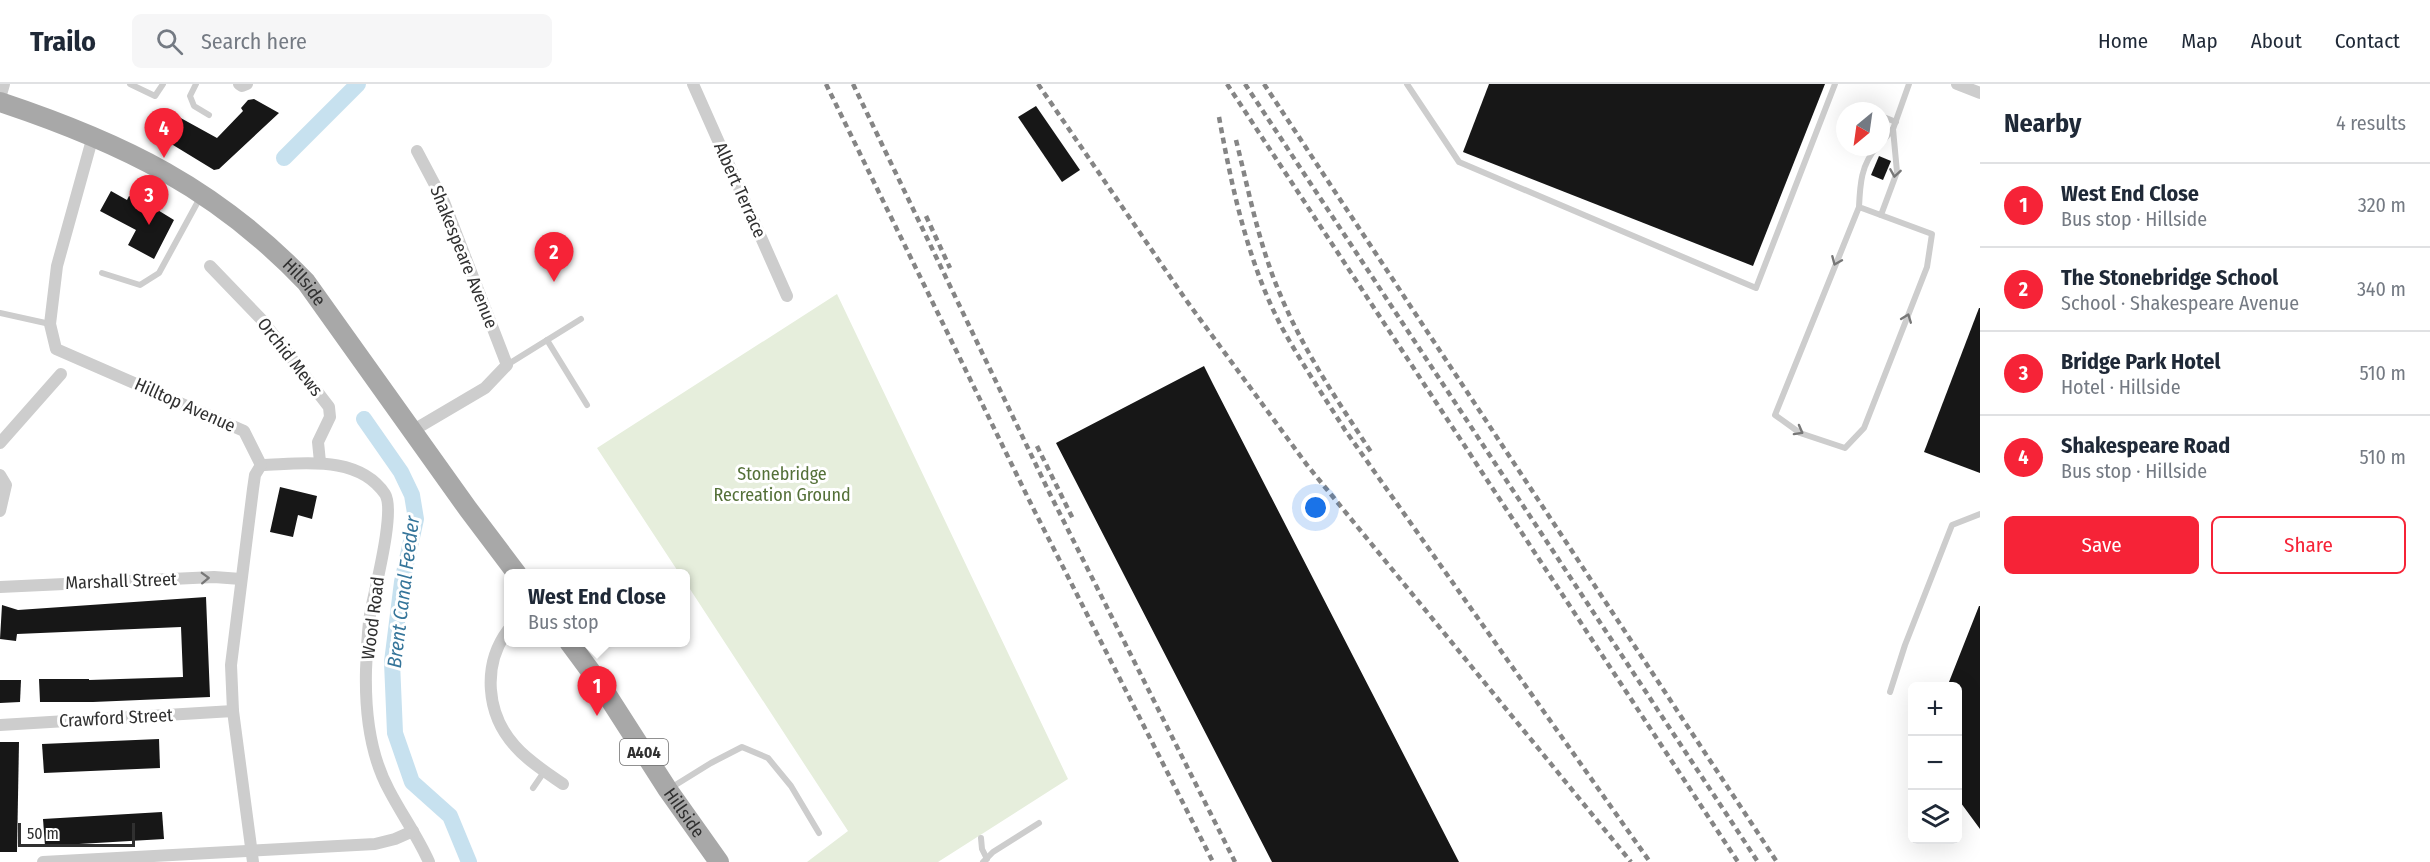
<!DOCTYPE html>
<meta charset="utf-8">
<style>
body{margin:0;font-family:"Fira Sans Condensed",sans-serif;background:#f6f6f7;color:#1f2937}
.controls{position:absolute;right:18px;bottom:18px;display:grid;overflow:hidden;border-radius:9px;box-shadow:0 6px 24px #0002}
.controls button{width:54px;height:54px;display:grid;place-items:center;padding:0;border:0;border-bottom:2px solid #e0e1e3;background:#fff;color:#1f2937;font:30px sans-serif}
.compass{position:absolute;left:1836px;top:18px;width:54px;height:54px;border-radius:50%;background:#fff;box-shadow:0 6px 24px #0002;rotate:209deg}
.scale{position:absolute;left:18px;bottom:15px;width:117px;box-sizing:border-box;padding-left:6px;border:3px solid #303030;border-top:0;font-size:16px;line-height:21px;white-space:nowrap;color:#303030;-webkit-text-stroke:4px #fff;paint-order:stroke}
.you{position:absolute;left:1316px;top:424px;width:21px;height:21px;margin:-15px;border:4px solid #fff;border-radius:50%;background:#1a73e8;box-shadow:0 0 0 9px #1a73e833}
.badge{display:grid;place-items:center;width:39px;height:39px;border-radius:50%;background:#f62337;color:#fff;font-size:20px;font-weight:700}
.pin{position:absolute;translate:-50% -50px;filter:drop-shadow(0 2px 3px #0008)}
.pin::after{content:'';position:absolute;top:32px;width:21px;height:18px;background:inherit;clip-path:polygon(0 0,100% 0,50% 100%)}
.popup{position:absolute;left:504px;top:485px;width:186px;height:78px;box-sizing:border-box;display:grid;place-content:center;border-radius:9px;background:#fff;filter:drop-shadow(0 2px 4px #0005);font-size:20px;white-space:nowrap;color:#747a83}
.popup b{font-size:22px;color:#1f2937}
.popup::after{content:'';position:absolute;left:50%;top:100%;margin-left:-12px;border:12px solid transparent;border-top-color:#fff}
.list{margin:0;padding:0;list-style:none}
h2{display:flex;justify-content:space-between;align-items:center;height:78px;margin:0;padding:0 24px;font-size:26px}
h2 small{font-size:20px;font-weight:400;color:#747a83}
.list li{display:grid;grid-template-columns:39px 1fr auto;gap:18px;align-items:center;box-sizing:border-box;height:84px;padding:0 24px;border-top:2px solid #e0e1e3}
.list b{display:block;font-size:22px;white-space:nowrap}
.list p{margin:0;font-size:20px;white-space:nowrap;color:#747a83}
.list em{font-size:20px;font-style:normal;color:#747a83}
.actions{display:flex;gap:12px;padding:18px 24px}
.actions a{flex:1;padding:14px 0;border:2px solid #f62337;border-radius:9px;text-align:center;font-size:21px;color:#f62337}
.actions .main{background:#f62337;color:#fff}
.icon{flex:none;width:33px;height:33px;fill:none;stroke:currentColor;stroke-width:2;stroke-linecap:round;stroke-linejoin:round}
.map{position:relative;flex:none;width:1980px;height:778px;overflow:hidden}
header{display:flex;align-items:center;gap:36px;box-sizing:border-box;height:84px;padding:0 30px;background:#fff;border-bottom:2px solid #e0e1e3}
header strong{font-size:28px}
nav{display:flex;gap:33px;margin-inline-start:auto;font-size:21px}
.search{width:420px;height:54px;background:#f6f6f7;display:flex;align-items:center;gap:15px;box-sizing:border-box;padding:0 21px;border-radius:9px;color:#747a83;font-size:22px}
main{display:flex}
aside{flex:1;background:#fff}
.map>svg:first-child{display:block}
.green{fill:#e6eedc}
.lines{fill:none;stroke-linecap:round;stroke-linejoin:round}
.canal{stroke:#c7e1ef;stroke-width:16}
.building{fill:#171717}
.lane{stroke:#cdcdcd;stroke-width:6}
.street{stroke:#cdcdcd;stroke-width:12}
.primary{stroke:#a8a8a8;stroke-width:20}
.rail{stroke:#858585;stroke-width:4.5;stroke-dasharray:6 4.5;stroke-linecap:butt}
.oneway{stroke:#777}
.labels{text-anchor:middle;stroke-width:6;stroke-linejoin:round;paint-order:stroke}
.shield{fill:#fff;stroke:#6e6e6e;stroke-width:1.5}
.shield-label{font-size:16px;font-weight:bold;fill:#303030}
.street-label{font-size:18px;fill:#303030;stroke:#fff}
.park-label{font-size:18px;fill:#547038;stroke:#fff}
.water-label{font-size:20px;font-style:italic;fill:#35759a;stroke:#fff}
</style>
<header>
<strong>Trailo</strong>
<div class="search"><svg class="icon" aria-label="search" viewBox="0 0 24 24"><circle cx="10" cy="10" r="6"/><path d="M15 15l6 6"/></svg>Search here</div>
<nav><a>Home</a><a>Map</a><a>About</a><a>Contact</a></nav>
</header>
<main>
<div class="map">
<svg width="1980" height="778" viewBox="0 0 1980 778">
<rect width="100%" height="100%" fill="#fff"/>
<polygon class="green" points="837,210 1068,695 938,778 807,778 848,747 686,499 686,490 679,489 597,364"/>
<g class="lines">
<g class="canal">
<polyline points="284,74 358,0"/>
<polyline points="364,335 401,388 412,411 416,435 402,498 392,578 395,649 412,698 450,732 469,778"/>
</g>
</g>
<g class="building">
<polygon points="1489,0 1825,0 1753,182 1463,68"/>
<polygon points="254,15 279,29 219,85 214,86 155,50 168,27 217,54 243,27 241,24 248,16"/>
<polygon points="1036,22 1080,86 1062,98 1018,33"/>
<polygon points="1879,72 1891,77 1883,96 1871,91"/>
<polygon points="111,107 127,116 129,112 142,119 143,117 174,136 154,175 128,161 136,146 100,127"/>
<polygon points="1979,224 1980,224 1980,389 1924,368"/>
<polygon points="1204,282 1213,300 1459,778 1272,778 1056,359"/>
<polygon points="280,403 317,412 312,435 298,431 293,453 270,448"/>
<polygon points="206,513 210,613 93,618 40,618 39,595 89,595 89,596 183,593 181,543 17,550 16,557 0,555 2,521 18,526"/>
<polygon points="1979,522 1980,522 1980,745 1958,715 1958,603 1947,603"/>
<polygon points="0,596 21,596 20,618 0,619"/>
<polygon points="159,655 160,684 44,689 42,660"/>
<polygon points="0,658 19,658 17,768 0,768"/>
<polygon points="162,728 164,755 45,762 43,735"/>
</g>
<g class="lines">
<g class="lane">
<polyline points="130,0 155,12 163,0"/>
<polyline points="196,0 190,12 194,22 209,31"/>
<polyline points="1407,0 1459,78 1756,204 1835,0"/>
<polyline points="1881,32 1896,38"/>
<polyline points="1881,59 1893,45 1909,0"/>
<path d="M1859 123 1932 150 1927 183 1864 344 1845 364 1800 349 1775 331 1859 123C1860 101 1861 80 1877 63"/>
<polyline points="1881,131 1897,88 1893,45"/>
<polyline points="102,189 140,201 159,189 201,112"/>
<polyline points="0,229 50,240"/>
<polyline points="547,256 587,321"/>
<polyline points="507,281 581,235"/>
<polyline points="1890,608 1905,561 1952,441 1980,430"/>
<polyline points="533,704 544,688"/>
<polyline points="669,705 711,679 742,663 768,674 791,702 819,749"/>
<polyline points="981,754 982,765 987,775"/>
<polyline points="983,778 993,768 1039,739"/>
</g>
<g class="street">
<polyline points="239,0 242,2 247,0"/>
<polyline points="693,0 787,212"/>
<polyline points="1957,0 1980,9"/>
<polyline points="0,14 4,0"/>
<polyline points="93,52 57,182 50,240 56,265 244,347 261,381"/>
<polyline points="210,182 262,236 329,323 330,333 318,358 320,378"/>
<polyline points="412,347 485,304 507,281 444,118 417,67"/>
<polyline points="0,359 61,290"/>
<path d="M261 381C301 380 358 370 385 410 396 427 374 508 370 531 367 549 367 568 366 586 365 625 370 671 389 706 402 731 418 753 429 778"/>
<polyline points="0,391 6,401 0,427"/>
<polyline points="0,503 214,493 241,495"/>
<path d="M508 546C482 581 486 630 515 662 528 677 547 689 563 700"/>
<polyline points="0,641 233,627"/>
<polyline points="43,778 375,760 395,755 413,747"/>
<polyline points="253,778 233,627 231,581 253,405 255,391 261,381"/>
</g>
<g class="primary">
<path id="s1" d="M0 18C123 59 216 104 306 198L468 425 517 490"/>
<path id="s2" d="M569 558 600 600 668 706 719 778"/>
</g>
<g class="rail">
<polyline points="826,0 1033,424 1213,778"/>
<polyline points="853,0 1050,410 1235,778"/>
<polyline points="1038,0 1186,216 1307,381 1631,778"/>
<polyline points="1227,0 1738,778"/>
<polyline points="1245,0 1758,778"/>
<polyline points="1264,0 1777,778"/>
<path d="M1219 33C1232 104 1247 175 1280 240 1300 277 1323 311 1345 346L1650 778"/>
<path d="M1236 56C1249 108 1259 161 1280 210 1304 268 1339 319 1373 371"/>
<polyline points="926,132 950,184"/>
<polyline points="1037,362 1073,435"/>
</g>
</g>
<defs><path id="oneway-chevron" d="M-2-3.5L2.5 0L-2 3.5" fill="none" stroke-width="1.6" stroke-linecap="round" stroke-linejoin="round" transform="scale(1.5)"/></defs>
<g class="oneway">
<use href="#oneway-chevron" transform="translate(1895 89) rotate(99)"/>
<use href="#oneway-chevron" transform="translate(1836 177) rotate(113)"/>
<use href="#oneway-chevron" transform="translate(1907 234) rotate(-69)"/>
<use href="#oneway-chevron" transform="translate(1799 347) rotate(29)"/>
<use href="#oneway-chevron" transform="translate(205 494) rotate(-2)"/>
</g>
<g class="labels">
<rect class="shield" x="620" y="655" width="48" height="26" rx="4.5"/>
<g class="shield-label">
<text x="644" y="674">A404</text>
</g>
<g class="street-label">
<text transform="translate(740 106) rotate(66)" y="6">Albert Terrace</text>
<text transform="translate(464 173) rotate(68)" y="6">Shakespeare Avenue</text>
<text dy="6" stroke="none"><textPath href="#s1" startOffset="358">Hillside</textPath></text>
<text transform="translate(290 273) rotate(52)" y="6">Orchid Mews</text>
<text transform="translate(185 321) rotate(24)" y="6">Hilltop Avenue</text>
<text transform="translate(121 497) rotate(-2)" y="6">Marshall Street</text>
<text transform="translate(373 534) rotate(-83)" y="6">Wood Road</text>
<text transform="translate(116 634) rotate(-3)" y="6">Crawford Street</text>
<text dy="6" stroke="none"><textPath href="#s2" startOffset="206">Hillside</textPath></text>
</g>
<g class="park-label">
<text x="782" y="396">Stonebridge<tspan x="782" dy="21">Recreation Ground</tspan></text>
</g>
<g class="water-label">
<text transform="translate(403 508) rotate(-83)" y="7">Brent Canal Feeder</text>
</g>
</g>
</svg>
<div class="controls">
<button>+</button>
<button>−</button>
<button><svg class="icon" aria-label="layers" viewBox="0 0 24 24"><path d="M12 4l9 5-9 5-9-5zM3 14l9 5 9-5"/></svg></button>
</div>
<svg class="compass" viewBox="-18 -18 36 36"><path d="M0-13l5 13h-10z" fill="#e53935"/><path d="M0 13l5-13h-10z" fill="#747a83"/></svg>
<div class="scale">50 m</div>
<div class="you"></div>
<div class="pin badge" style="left:597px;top:632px">1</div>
<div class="popup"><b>West End Close</b>Bus stop</div>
<div class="pin badge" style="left:554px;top:198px">2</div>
<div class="pin badge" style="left:149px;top:141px">3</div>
<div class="pin badge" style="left:164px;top:74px">4</div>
</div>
<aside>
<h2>Nearby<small>4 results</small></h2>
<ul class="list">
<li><span class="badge">1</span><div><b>West End Close</b><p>Bus stop · Hillside</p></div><em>320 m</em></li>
<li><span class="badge">2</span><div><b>The Stonebridge School</b><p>School · Shakespeare Avenue</p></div><em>340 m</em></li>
<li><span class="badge">3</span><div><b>Bridge Park Hotel</b><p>Hotel · Hillside</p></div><em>510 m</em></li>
<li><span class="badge">4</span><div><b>Shakespeare Road</b><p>Bus stop · Hillside</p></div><em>510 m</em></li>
</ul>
<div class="actions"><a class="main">Save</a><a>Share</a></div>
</aside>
</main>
